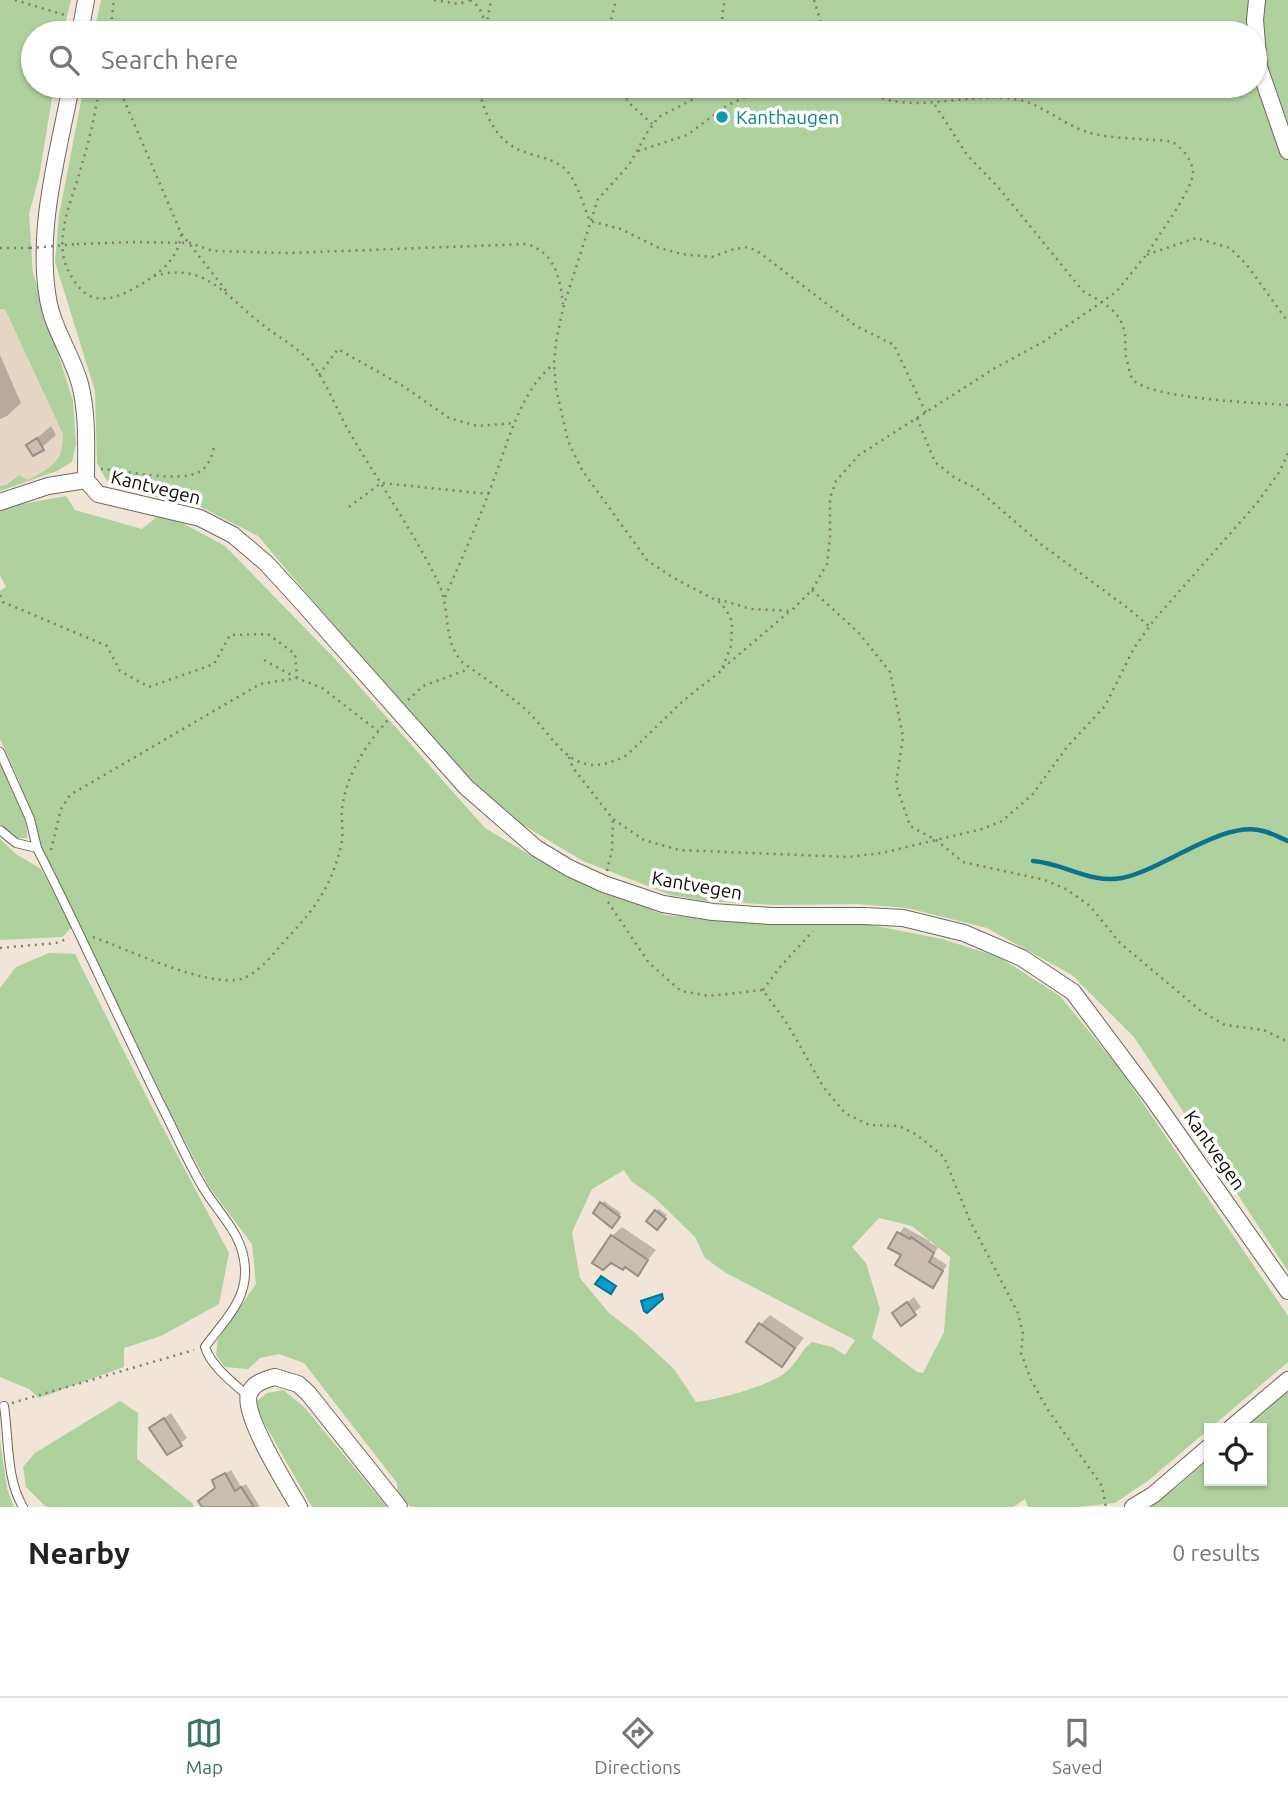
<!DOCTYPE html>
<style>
body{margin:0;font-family:Ubuntu,sans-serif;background:#f6f6f6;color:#222}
.controls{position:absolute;right:21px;bottom:21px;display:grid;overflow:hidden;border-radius:0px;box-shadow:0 2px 5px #0004}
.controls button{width:63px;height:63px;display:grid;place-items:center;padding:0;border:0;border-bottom:2px solid #e0e0e0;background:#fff;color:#222;font:35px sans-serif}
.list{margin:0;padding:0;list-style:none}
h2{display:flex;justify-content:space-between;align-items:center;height:91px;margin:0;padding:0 28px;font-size:30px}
h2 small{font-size:23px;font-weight:400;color:#767676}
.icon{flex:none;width:38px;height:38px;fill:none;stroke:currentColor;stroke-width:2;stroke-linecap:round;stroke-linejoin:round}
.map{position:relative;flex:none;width:1288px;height:1507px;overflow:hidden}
.search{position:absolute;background:#fff;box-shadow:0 2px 5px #0004;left:21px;right:21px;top:21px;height:77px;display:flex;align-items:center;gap:18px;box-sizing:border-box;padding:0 24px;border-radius:38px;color:#767676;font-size:26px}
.sheet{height:189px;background:#fff}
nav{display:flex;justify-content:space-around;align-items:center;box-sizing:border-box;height:98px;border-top:2px solid #e0e0e0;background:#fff;font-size:19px;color:#767676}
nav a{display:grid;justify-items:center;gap:4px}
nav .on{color:#397560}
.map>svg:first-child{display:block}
.commercial{fill:#e5d7c4}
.green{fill:#afd19e;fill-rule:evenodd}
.water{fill:#069eca;stroke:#097290;stroke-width:2}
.shadow{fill:#0003}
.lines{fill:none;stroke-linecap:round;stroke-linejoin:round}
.stream{stroke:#097290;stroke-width:4.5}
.building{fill:#c9beb1;stroke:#998f82;stroke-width:2}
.lane-casing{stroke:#71685c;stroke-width:10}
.street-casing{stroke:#71685c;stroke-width:18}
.path{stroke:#857e74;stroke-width:2.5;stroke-dasharray:2 5;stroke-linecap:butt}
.lane{stroke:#fff;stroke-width:8}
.street{stroke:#fff;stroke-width:16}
.path-bridge{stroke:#857e74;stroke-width:2.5;stroke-dasharray:2 5;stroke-linecap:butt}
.culture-dot{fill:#0f9aa8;stroke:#fff;stroke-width:2.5}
.labels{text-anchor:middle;stroke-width:7;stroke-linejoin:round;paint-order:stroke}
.culture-label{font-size:19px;fill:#0d838f;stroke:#fff;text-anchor:start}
.street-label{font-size:19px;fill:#0f0c07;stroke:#fff}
</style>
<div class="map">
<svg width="1288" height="1507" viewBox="0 0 1288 1507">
<rect width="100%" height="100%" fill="#f0e5d7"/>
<polygon class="commercial" points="5,308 63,433 63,448 52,466 28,480 19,475 5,485 0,486 0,309"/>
<g class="green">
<path d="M0 0H71L63 33H33V86H54L39 177 29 214 33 273 73 401 76 444 72 462 57 471 0 491V486L6 485 19 475 28 480C51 467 63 463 63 434L5 309H0Z"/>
<polygon points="101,0 1288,0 1288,1271 1134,1037 1072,975 987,928 907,908 858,904 776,905 704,901 671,895 583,861 518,822 488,797 447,759 258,536 199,506 152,496 108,483 97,463 95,391 55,262 59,215 84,86 1255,86 1255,33 94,33"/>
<path d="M66 496 75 510 142 529 158 516 173 518 225 546 337 661 485 828 563 875 665 915 763 923 871 925 942 939 999 957 1060 996 1119 1068 1288 1316V1362L1149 1480 1115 1503 1078 1507H1028L1025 1499 1013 1507H411L398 1495 397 1483 304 1363 279 1354 260 1358 248 1369 225 1367 216 1355 218 1339 256 1284 252 1244 209 1187 174 1120 44 854 19 781 0 739V591L6 587 0 575V508ZM624 1170 631 1181 655 1198 695 1237 705 1258 726 1273 855 1340 845 1355 832 1347 812 1342C801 1350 797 1363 786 1372 772 1385 716 1400 696 1402L674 1369 634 1332 609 1313 580 1278 572 1232 592 1189ZM879 1218 912 1226 950 1257 944 1332 923 1373 917 1372 872 1338 880 1309 866 1263 852 1247Z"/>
<path d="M0 763C8 781 30 819 27 838H18L0 824Z"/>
<polygon points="0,839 16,854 41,869 72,927 62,937 0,940"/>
<polygon points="49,953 75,954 154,1111 229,1253 219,1304 161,1336 124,1348 124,1367 39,1398 29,1389 0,1377 0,988 16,967"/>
<polygon points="283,1390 304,1407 387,1507 312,1507 258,1412 257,1401 267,1393"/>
<polygon points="1288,1391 1288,1507 1145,1507 1177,1487 1209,1459 1209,1481 1262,1481 1262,1428 1245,1428"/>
<polygon points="120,1401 138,1413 137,1459 192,1503 194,1507 46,1507 26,1487 23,1467 35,1453"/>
<polygon points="0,1440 7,1489 14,1507 0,1507"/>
</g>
<g class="water">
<polygon points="601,1276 616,1286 611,1294 595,1284"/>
<polygon points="662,1294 663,1299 647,1313 644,1311 641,1301"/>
</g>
<g class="shadow">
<polygon points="0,355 21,403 7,416 0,419"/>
<polygon points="51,426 56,435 34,454 29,445"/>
<polygon points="604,1201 621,1213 615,1223 595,1212"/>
<polygon points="659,1209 667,1215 657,1227 648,1221"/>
<polygon points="622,1227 656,1250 637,1273 625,1265 611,1261 612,1236"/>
<polygon points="904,1227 930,1241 929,1242 938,1247 933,1256 947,1265 933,1285 903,1255 890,1247"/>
<polygon points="914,1297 921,1307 901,1323 894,1313"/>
<polygon points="770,1315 804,1338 782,1365 761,1324"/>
<polygon points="171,1413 187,1438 167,1453 151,1428"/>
<polygon points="231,1470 241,1487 246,1484 260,1507 203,1507 216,1487 214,1481"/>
</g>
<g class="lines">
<path class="stream" d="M1033 861C1064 863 1090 884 1122 878 1163 870 1224 819 1263 831 1272 833 1280 838 1288 841"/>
</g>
<g class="building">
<polygon points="37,438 44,450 33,456 26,445"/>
<polygon points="600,1202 620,1217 612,1228 593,1213"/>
<polygon points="655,1210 666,1219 657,1230 646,1221"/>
<polygon points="897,1232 910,1239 911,1237 934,1253 929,1262 943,1271 933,1288 895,1265 901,1255 888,1248"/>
<polygon points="611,1235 648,1260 638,1276 625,1267 623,1270 611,1263 603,1270 592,1263"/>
<polygon points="907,1302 916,1315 901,1326 892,1313"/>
<polygon points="759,1323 795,1348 782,1367 746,1342"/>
<polygon points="164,1418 182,1446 167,1455 149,1428"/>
<polygon points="225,1473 235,1491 241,1487 254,1507 202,1507 198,1501 215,1488 212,1480"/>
</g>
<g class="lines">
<g class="lane-casing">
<g id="lane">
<path d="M0 752 30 819 37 848C80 932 118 1018 160 1103 174 1130 186 1158 201 1184 217 1213 243 1232 245 1268 247 1301 223 1322 205 1347 211 1366 233 1383 248 1396"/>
<polyline points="0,830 16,843 37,848"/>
<path d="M4 1406C9 1439 6 1479 23 1507"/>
</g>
</g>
<g class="street-casing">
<g id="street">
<polyline points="1257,0 1255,20 1259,67 1288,151"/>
<polyline points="80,33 86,0"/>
<path d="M71 86C58 154 36 229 48 299 53 329 72 355 80 384 88 415 86 449 86 480L98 494 200 518 233 535 266 563 300 600 466 787 536 848 569 868 604 884 663 904 713 912 771 916H864L903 918 964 933 1022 958 1073 992 1153 1099 1288 1291"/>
<polyline points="0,502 48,486 86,480"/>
<polyline points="1231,1428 1288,1380"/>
<path d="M299 1507C287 1486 242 1415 249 1394 253 1383 264 1380 275 1377L298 1384 308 1393 399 1507"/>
<polyline points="1133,1507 1153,1495 1209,1447"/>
</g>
</g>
<g class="path">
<polyline points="15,0 68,16"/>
<polyline points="434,0 459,4 469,0"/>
<polyline points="470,0 479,7 487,26"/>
<polyline points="814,0 824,33"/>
<polyline points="110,33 114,0"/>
<polyline points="485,33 491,0"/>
<polyline points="611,33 610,24 616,0"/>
<polyline points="723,33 722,15 725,0"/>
<path d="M100 86C95 112 90 139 82 164 75 192 59 224 63 253 64 264 69 273 75 282 94 311 122 296 145 282 163 270 180 256 181 233"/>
<polyline points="118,86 181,233 227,292"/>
<path d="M478 86C484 112 495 141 522 151 537 157 555 158 567 171 578 184 583 205 590 221L621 229 657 247 681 254 712 257 734 249 749 247 760 253 856 326 894 345 926 413"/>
<polyline points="620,86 628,102 652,124"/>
<path d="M857 86C906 121 966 89 1020 100 1044 106 1063 124 1087 132 1106 138 1130 138 1151 140 1157 140 1166 140 1172 142 1182 147 1192 160 1193 172 1194 188 1156 239 1146 255L1196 238 1230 248 1247 265 1288 322"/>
<path d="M935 105 967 155 998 187 1083 291C1100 301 1119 309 1124 330 1126 339 1125 348 1126 357 1128 363 1129 373 1132 378 1144 399 1261 403 1288 405"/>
<polyline points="638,151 687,135 726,106 768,86"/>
<path d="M77 244 136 242 190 243 213 251 290 253 526 244C555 252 560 278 563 304"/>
<polyline points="0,248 30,248"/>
<path d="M154 276C206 261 226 297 263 325 279 338 300 348 313 365 329 387 338 413 351 435 380 484 413 531 438 582 451 609 442 639 462 662 483 677 504 691 523 707 557 737 570 786 627 755L684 700 721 671 731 646 732 624 730 616 721 603 672 577 647 560 582 470 568 441 556 388 554 364 556 342 563 308 598 199 629 165 648 131 659 117 701 95 713 86"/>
<polyline points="319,375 338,349 403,386 449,418 477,426 515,423"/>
<polyline points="917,418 935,462 955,478 976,488 1042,545 1129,609 1150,627"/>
<path d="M101 469C125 470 181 484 201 471 209 465 212 456 214 447"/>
<polyline points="349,507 381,483 489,494"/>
<polyline points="812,590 859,633 890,672 903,737 896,784 910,826 936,840 963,862 1045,880 1066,889 1090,906 1120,943 1201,1011 1225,1025 1264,1030 1288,1042"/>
<polyline points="0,595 3,602 107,646 120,671 149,687 214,664 230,635 268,634 295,654 297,678"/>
<path d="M445 597C460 562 476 528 489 492 506 451 518 392 554 364"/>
<polyline points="718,599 751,609 791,611 812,590 827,564 830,537 830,498 836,481 859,455 995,368 1043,342 1102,302 1117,291 1146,255"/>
<polyline points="264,660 295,677"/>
<polyline points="723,668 790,611"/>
<polyline points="408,700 423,686 469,669"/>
<polyline points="569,757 573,768 613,819 644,840 679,850 848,857 882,853 936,840 982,829 1002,821 1032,795 1067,747 1105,706 1134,648 1154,620 1257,503 1280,471 1288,453"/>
<polyline points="51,850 61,809 70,795 260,684 297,678 322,688 378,731"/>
<polyline points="607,871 612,850 613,819"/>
<polyline points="608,902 649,963 681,991 709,996 763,990 788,1025 824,1088 845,1113 869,1125 899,1126 917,1135 944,1157 970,1221 1018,1313 1023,1334 1021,1353 1031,1380 1048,1410 1102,1486 1106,1507"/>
<path d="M93 937C127 949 207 988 241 979 261 973 278 947 292 933 318 905 332 883 341 846 344 833 341 821 342 809 346 775 366 744 388 720"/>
<polyline points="0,948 56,943 69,938"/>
<polyline points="763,990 780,967 813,931"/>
<polyline points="12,1403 194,1350"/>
</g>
<use href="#lane" class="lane"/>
<use href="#street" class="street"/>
<polyline class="path-bridge" points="30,248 77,244"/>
</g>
<circle class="culture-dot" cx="722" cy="117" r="7"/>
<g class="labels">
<g class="culture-label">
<text x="736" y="124">Kanthaugen</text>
</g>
<g class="street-label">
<text transform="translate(156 487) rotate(14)" y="7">Kantvegen</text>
<text transform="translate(697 885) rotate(10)" y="7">Kantvegen</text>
<text transform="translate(1215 1150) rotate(55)" y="7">Kantvegen</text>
</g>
</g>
</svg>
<div class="controls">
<button><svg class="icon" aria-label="locate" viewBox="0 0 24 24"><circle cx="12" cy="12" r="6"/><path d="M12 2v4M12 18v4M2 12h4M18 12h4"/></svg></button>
</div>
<div class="search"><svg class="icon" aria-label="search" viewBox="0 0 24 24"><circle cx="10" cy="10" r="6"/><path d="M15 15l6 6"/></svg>Search here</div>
</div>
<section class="sheet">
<h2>Nearby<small>0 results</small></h2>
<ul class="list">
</ul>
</section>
<nav>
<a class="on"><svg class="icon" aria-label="map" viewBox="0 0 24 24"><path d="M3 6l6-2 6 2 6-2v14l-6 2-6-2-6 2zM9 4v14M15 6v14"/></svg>Map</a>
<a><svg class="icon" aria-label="directions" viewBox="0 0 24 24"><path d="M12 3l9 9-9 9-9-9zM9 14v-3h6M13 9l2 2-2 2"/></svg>Directions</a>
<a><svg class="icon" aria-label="saved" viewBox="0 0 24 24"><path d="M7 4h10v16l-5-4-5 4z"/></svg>Saved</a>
</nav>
